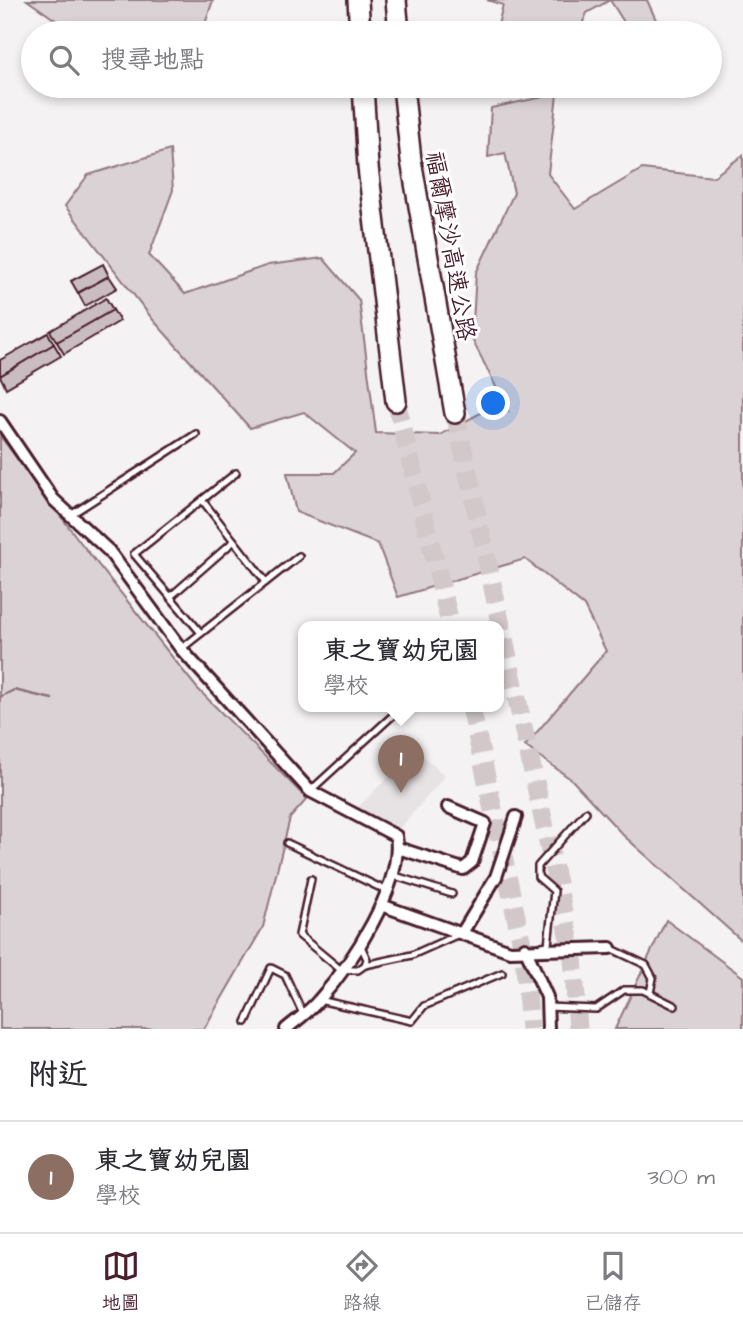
<!DOCTYPE html>
<html lang="zh-TW">
<meta charset="utf-8">
<style>
body{margin:0;font-family:"Architects Daughter","LXGW WenKai TC",sans-serif;background:#f7f7f7;color:#2b2b33}
.you{position:absolute;left:494px;top:404px;width:24px;height:24px;margin:-18px;border:5px solid #fff;border-radius:50%;background:#1a73e8;box-shadow:0 0 0 10px #1a73e833}
.badge{display:grid;place-items:center;width:46px;height:46px;border-radius:50%;background:#4a1f2b;color:#fff;font-size:23px;font-weight:700}
.pin{position:absolute;translate:-50% -58px;filter:drop-shadow(0 2px 4px #0008)}
.pin::after{content:'';position:absolute;top:37px;width:24px;height:21px;background:inherit;clip-path:polygon(0 0,100% 0,50% 100%)}
.popup{position:absolute;left:298px;top:621px;width:206px;height:91px;box-sizing:border-box;display:grid;place-content:center;border-radius:14px;background:#fff;filter:drop-shadow(0 2px 5px #0005);font-size:23px;white-space:nowrap;color:#7c7c81}
.popup b{font-size:26px;color:#2b2b33}
.popup::after{content:'';position:absolute;left:50%;top:100%;margin-left:-14px;border:14px solid transparent;border-top-color:#fff}
.list{margin:0;padding:0;list-style:none}
h2{display:flex;justify-content:space-between;align-items:center;height:91px;margin:0;padding:0 28px;font-size:30px}
h2 small{font-size:23px;font-weight:400;color:#7c7c81}
.list li{display:grid;grid-template-columns:46px 1fr auto;gap:21px;align-items:center;box-sizing:border-box;height:112px;padding:0 28px;border-top:2px solid #e1e1e2}
.list b{display:block;font-size:26px;white-space:nowrap}
.list p{margin:0;font-size:23px;white-space:nowrap;color:#7c7c81}
.list em{font-size:23px;font-style:normal;color:#7c7c81}
.icon{flex:none;width:38px;height:38px;fill:none;stroke:currentColor;stroke-width:2;stroke-linecap:round;stroke-linejoin:round}
.map{position:relative;flex:none;width:743px;height:1029px;overflow:hidden}
.search{position:absolute;background:#fff;box-shadow:0 4px 10px #0003;left:21px;right:21px;top:21px;height:77px;display:flex;align-items:center;gap:18px;box-sizing:border-box;padding:0 24px;border-radius:38px;color:#7c7c81;font-size:26px}
.sheet{height:203px;background:#fff}
nav{display:flex;justify-content:space-around;align-items:center;box-sizing:border-box;height:98px;border-top:2px solid #e1e1e2;background:#fff;font-size:19px;color:#7c7c81}
nav a{display:grid;justify-items:center;gap:4px}
nav .on{color:#4a1f2b}
.map>svg:first-child{display:block}
.built{fill:#e7e2e3}
.green{fill:#dbd2d5;stroke:#927880;stroke-width:2}
.lines{fill:none;stroke-linecap:round;stroke-linejoin:round}
.stream{stroke:#8d727a;stroke-width:2.5}
.building{fill:#cabdc1;stroke:#4a1f2b;stroke-width:2}
.highway-tunnel{stroke:#d2c8ca;stroke-width:19;stroke-dasharray:19 10;stroke-linecap:butt}
.lane-casing{stroke:#4a1f2b;stroke-width:10}
.street-casing{stroke:#4a1f2b;stroke-width:16}
.highway-casing{stroke:#4a1f2b;stroke-width:24}
.lane{stroke:#fff;stroke-width:5}
.street{stroke:#fff;stroke-width:10}
.highway{stroke:#fff;stroke-width:19}
.labels{text-anchor:middle;stroke-width:6;stroke-linejoin:round;paint-order:stroke}
.street-label{font-size:24px;fill:#4a1f2b;stroke:#fff}
</style>
<div class="map">
<svg width="743" height="1029" viewBox="0 0 743 1029">
<rect width="100%" height="100%" fill="#f4f2f2"/>
<filter id="ink" filterUnits="userSpaceOnUse"><feTurbulence type="fractalNoise" baseFrequency=".0143" numOctaves="2"/><feDisplacementMap in="SourceGraphic" scale="14" xChannelSelector="R" yChannelSelector="G"/><feConvolveMatrix kernelMatrix="1 2 1 2 8 2 1 2 1" color-interpolation-filters="sRGB"/></filter>
<g filter="url(#ink)">
<polygon class="built" points="416,750 445,776 397,831 355,810"/>
<g class="green">
<polygon points="27,0 213,0 202,33 59,33 57,21"/>
<polygon points="487,0 647,0 662,33 631,33 610,0 587,13 578,33 496,33 503,5"/>
<polygon points="557,94 548,174 575,209 642,169 713,177 743,155 743,942 623,835 572,780 525,746 606,651 584,606 525,559 398,597 378,544 296,512 287,473 334,473 355,453 304,412 250,428 154,321 65,206 88,175 170,150 173,190 149,255 185,294 268,265 323,258 359,300 376,433 440,435 486,410 508,411 472,339 476,273 514,193 505,153 488,157 491,108"/>
<polygon points="0,436 84,547 197,688 307,799 290,818 263,927 204,1029 0,1029"/>
<polygon points="666,920 743,977 743,1029 615,1029"/>
</g>
<g class="lines">
<polyline class="stream" points="0,697 14,690 52,699"/>
</g>
<g class="building">
<polygon points="103,264 109,276 78,293 71,281"/>
<polygon points="109,276 117,288 85,306 78,293"/>
<polygon points="106,298 113,310 57,342 50,331"/>
<polygon points="113,310 120,321 64,354 57,342"/>
<polygon points="48,333 54,344 0,376 0,360"/>
<polygon points="54,344 61,356 6,388 0,376"/>
</g>
<g class="lines">
<g class="highway-tunnel">
<polyline points="396,401 451,627"/>
<polyline points="455,413 573,957 578,1029"/>
<polyline points="471,707 524,954 530,1029"/>
</g>
<g class="lane-casing">
<g id="lane">
<polyline points="202,500 266,582"/>
<polyline points="69,516 196,434"/>
<polyline points="170,597 234,541"/>
<polyline points="201,633 134,554 236,473"/>
<polyline points="181,649 299,556"/>
<polyline points="310,791 402,707"/>
<polyline points="287,843 387,891"/>
<polyline points="392,875 452,894"/>
<polyline points="311,879 299,935 341,970 358,970 365,965 412,955 459,934"/>
<polyline points="360,944 367,959 365,965"/>
<polyline points="542,946 548,945 554,891 538,877 538,866 586,812"/>
<polyline points="610,948 646,965 653,978 650,993"/>
<polyline points="319,1000 412,1021 424,1006 502,973"/>
<polyline points="547,1007 596,1009 624,990 643,990 675,1006"/>
<polyline points="246,1022 271,968 285,975 303,1014"/>
</g>
</g>
<g class="street-casing">
<g id="street">
<path d="M0 421 53 499 109 551 181 649 310 791 396 836C404 884 351 965 319 1000 310 1011 297 1020 286 1029"/>
<polyline points="398,848 463,869 472,862 485,823 448,807"/>
<polyline points="384,906 510,951 610,948"/>
<polyline points="462,933 496,877 516,817"/>
<polyline points="525,948 547,997 548,1029"/>
</g>
</g>
<g class="highway-casing">
<g id="highway">
<polyline points="358,0 360,33"/>
<polyline points="396,0 399,33"/>
<polyline points="363,86 368,167 396,401"/>
<polyline points="403,86 411,160 455,413"/>
</g>
</g>
<use href="#lane" class="lane"/>
<use href="#street" class="street"/>
<use href="#highway" class="highway"/>
</g>
</g>
<g class="labels">
<g class="street-label">
<text transform="translate(451 246) rotate(80)" y="8">福爾摩沙高速公路</text>
</g>
</g>
</svg>
<div class="you"></div>
<div class="pin badge" style="left:401px;top:793px;background:#8d6e63">1</div>
<div class="popup"><b>東之寶幼兒園</b>學校</div>
<div class="search"><svg class="icon" aria-label="search" viewBox="0 0 24 24"><circle cx="10" cy="10" r="6"/><path d="M15 15l6 6"/></svg>搜尋地點</div>
</div>
<section class="sheet">
<h2>附近<small></small></h2>
<ul class="list">
<li><span class="badge" style="background:#8d6e63">1</span><div><b>東之寶幼兒園</b><p>學校</p></div><em>300 m</em></li>
</ul>
</section>
<nav>
<a class="on"><svg class="icon" aria-label="map" viewBox="0 0 24 24"><path d="M3 6l6-2 6 2 6-2v14l-6 2-6-2-6 2zM9 4v14M15 6v14"/></svg>地圖</a>
<a><svg class="icon" aria-label="directions" viewBox="0 0 24 24"><path d="M12 3l9 9-9 9-9-9zM9 14v-3h6M13 9l2 2-2 2"/></svg>路線</a>
<a><svg class="icon" aria-label="saved" viewBox="0 0 24 24"><path d="M7 4h10v16l-5-4-5 4z"/></svg>已儲存</a>
</nav>
